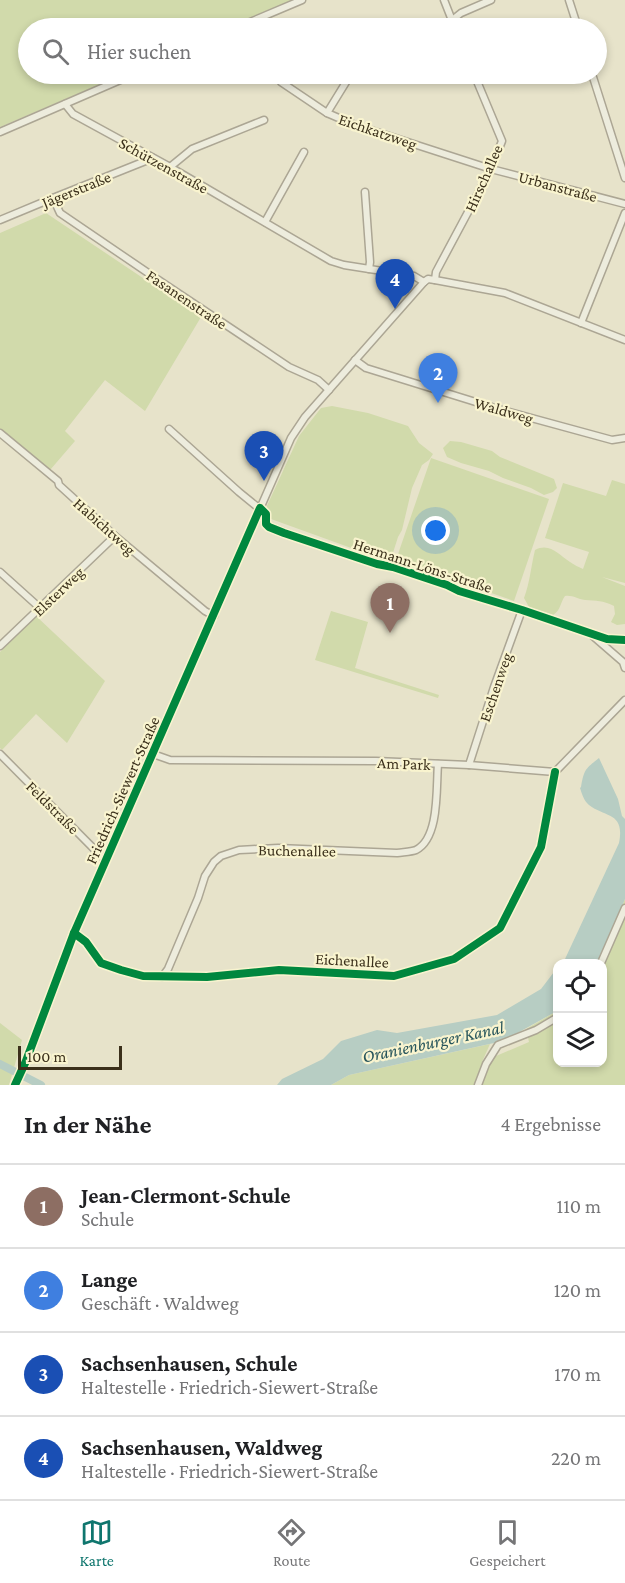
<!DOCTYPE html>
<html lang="de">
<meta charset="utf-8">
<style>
body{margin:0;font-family:"Crimson Pro",serif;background:#f2f2f2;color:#202124}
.controls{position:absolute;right:18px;bottom:18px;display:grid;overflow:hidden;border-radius:12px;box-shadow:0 3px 9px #0003}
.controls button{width:54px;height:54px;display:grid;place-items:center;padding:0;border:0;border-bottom:2px solid #e0e0e0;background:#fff;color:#202124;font:30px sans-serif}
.scale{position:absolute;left:18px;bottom:15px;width:104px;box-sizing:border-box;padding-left:6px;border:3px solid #3b301b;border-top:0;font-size:16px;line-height:21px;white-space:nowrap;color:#3b301b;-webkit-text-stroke:4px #f9f4cf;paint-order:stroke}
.you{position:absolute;left:436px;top:531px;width:21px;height:21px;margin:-15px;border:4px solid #fff;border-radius:50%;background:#1a73e8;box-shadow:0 0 0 9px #1a73e833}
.badge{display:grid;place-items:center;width:39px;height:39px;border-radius:50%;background:#0f766e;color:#fff;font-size:20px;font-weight:700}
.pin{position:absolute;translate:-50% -50px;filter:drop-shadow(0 2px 3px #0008)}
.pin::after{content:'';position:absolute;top:32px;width:21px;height:18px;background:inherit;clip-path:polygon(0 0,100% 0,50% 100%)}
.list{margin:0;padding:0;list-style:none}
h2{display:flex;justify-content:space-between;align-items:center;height:78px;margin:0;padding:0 24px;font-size:26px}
h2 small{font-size:20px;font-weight:400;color:#757577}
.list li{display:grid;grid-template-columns:39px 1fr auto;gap:18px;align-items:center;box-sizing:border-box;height:84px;padding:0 24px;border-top:2px solid #e0e0e0}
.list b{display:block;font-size:22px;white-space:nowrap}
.list p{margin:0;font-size:20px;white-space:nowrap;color:#757577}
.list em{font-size:20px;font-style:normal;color:#757577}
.icon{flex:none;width:33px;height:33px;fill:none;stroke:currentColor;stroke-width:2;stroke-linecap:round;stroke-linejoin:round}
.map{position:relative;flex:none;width:625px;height:1085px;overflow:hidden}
.search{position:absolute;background:#fff;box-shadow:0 3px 9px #0003;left:18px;right:18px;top:18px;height:66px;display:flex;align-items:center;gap:15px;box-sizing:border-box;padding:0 21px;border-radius:33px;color:#757577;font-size:22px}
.sheet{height:414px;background:#fff}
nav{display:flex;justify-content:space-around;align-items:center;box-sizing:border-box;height:84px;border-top:2px solid #e0e0e0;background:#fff;font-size:16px;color:#757577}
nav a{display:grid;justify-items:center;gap:3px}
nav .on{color:#0f766e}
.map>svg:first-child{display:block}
.green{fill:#d1daab}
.water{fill:#b7cdc3}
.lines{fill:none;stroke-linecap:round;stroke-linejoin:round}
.canal{stroke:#b7cdc3;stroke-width:8}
.minor-casing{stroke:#aca694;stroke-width:9}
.minor{stroke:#edecdd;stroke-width:6}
.cycleway-casing{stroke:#f9f4cf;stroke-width:11}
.cycleway{stroke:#00873e;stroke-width:8}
.labels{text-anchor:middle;stroke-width:4.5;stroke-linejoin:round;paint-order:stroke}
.street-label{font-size:16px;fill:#3b301b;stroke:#f9f4cf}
.water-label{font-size:18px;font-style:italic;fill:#28565c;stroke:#f9f4cf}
</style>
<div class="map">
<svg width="625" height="1085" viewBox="0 0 625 1085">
<rect width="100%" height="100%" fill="#e7e3ca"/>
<g class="green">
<polygon points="0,0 293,0 227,28 28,28 28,74 124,74 0,127"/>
<polygon points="46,213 201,317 145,411 105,380 65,431 75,441 50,470 0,431 0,233"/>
<polygon points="332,406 368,413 408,426 419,443 433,454 429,460 422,465 412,488 402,530 398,537 390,562 271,519 266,508 299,436 321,408"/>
<polygon points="450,441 461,442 492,451 500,457 554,479 557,488 553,492 544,495 531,488 503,478 489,471 461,463 447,457 443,448"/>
<polygon points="431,458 549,499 514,601 396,560"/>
<path d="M612 480 625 484V583L602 577 625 586V624L617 625 611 622 615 614 614 606C602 600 597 601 585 600 577 599 573 595 565 596 560 603 561 610 553 615L529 607 524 598C530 582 531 566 535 550 550 542 559 555 570 562 574 565 579 567 583 569L589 552 545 538 563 483 606 496Z"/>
<polygon points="331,611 368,622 355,668 439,695 438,698 315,660"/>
<polygon points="36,616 105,681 67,743 36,714 2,750 0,748 0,652"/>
<polygon points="625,899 625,1085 331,1085 349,1075 490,1044 482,1062 529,1042 526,1029 557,1011 558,1062 602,1062 602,963 596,963 604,950"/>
<polygon points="0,1023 22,1040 9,1085 0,1085"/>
</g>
<g class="water">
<path d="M599 758 618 799 622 816 625 819V899L604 950 596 963H561L565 959 619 843C625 812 606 818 589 805 584 801 582 794 580 788L581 787C584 770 585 769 599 758Z"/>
<polygon points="557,968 557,1011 503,1041 349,1075 331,1085 277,1085 282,1079 323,1059 341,1041 377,1030 397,1033 497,1015 541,989"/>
</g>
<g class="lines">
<polyline class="canal" points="0,1064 41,1085"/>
<g class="minor-casing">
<g id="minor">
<polyline points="444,0 455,28"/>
<polyline points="569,0 578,28"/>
<polyline points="236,28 302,0"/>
<polyline points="442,28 461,13 491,0"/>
<polyline points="277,74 281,82 327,113 355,125 491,169 625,204"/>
<polyline points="592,74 625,178"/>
<polyline points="65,104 73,114 170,167 331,261 344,265 414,276 424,282"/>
<polyline points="327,113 351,74"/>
<polyline points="0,132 134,74"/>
<polyline points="170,167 192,149 264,120"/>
<polyline points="365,192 370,262 369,269"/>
<polyline points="53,198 60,213 157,279 289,367 318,380 329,390"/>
<polyline points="0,220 53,198 153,158"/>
<polyline points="265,222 304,152"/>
<polyline points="435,280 436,272 491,169 502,141 474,74"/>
<polyline points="424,282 428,279 435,280 505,293 625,340"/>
<polyline points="581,323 625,213"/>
<polyline points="355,360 366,368 495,408 612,440 625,438"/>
<polyline points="169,429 239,492 266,514 266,524 269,527 377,564 393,567 447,585 459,591 522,610 607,639 625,640"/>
<polyline points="0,433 58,481 59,485 115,536 205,611 214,616"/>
<polyline points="0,572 40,608"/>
<polyline points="593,636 623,662 625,668"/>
<polyline points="0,646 115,536"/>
<polyline points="0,754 101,856 106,859"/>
<polyline points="153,754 170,760 376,761 469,765 555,772 625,700"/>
<polyline points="469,765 494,687 522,610"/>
<polyline points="74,933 86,942 101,963 121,970 143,976 207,977 279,970 394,976 454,959 500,928 541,847 555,772"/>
<polyline points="601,963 625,908"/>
<path d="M162 977 168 969 198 898 205 876 214 862 221 856 239 850 278 848 397 853C403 852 411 852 416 850 440 838 436 787 438 764"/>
<polyline points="15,1085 26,1061 74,933 291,438 305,417 424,282"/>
<polyline points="478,1085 486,1064 498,1045 536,1030 558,1017"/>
</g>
</g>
<use href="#minor" class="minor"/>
<g class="cycleway-casing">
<g id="cycleway">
<polyline points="74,933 86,942 101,963 121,970 143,976 207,977 279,970 394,976 454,959 500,928 541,847 555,772"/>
<polyline points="15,1085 26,1061 74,933 260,508 266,514 266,524 269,527 284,533 377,564 393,567 447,585 459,591 522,610 607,639 625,640"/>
</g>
</g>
<use href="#cycleway" class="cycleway"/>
</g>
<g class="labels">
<g class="street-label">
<text transform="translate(378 131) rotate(19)" y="6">Eichkatzweg</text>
<text transform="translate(164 165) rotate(29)" y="6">Schützenstraße</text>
<text transform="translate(483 178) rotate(-66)" y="6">Hirschallee</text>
<text transform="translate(558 186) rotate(15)" y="6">Urbanstraße</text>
<text transform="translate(76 189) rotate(-22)" y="6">Jägerstraße</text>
<text transform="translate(187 299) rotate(34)" y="6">Fasanenstraße</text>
<text transform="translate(504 410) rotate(16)" y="6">Waldweg</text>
<text transform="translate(105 526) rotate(42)" y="6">Habichtweg</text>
<text transform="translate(423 565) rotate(18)" y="6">Hermann-Löns-Straße</text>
<text transform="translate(58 591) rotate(-44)" y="6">Elsterweg</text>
<text transform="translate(495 687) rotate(-71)" y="6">Eschenweg</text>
<text transform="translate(404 763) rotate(2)" y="6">Am Park</text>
<text transform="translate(122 790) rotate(-66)" y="6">Friedrich-Siewert-Straße</text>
<text transform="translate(53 807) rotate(45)" y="6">Feldstraße</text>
<text transform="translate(297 850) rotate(1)" y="6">Buchenallee</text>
<text transform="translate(352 960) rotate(3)" y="6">Eichenallee</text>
</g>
<g class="water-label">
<text transform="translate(433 1042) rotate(-12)" y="6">Oranienburger Kanal</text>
</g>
</g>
</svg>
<div class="controls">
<button><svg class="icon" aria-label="locate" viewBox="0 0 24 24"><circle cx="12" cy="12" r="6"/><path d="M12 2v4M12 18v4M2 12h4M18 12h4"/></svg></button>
<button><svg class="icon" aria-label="layers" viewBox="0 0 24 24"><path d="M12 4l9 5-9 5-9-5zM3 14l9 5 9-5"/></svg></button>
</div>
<div class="scale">100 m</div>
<div class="you"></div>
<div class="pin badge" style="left:390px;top:633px;background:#8d6e63">1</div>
<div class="pin badge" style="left:438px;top:403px;background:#3f7fe0">2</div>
<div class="pin badge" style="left:264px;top:481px;background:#1a4fb4">3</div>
<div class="pin badge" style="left:395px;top:309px;background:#1a4fb4">4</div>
<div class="search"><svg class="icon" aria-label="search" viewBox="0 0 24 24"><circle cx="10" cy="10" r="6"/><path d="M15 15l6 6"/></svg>Hier suchen</div>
</div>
<section class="sheet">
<h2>In der Nähe<small>4 Ergebnisse</small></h2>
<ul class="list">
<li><span class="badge" style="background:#8d6e63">1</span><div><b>Jean-Clermont-Schule</b><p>Schule</p></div><em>110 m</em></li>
<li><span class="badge" style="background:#3f7fe0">2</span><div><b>Lange</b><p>Geschäft · Waldweg</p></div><em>120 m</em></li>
<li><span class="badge" style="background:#1a4fb4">3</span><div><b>Sachsenhausen, Schule</b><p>Haltestelle · Friedrich-Siewert-Straße</p></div><em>170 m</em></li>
<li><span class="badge" style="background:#1a4fb4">4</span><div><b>Sachsenhausen, Waldweg</b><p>Haltestelle · Friedrich-Siewert-Straße</p></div><em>220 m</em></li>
</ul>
</section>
<nav>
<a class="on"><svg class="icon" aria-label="map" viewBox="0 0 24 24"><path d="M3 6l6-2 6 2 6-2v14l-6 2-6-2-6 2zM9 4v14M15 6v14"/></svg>Karte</a>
<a><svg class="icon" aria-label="directions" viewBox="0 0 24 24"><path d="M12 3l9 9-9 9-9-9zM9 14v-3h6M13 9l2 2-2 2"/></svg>Route</a>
<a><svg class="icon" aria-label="saved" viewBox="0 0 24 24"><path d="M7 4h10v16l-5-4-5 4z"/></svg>Gespeichert</a>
</nav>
